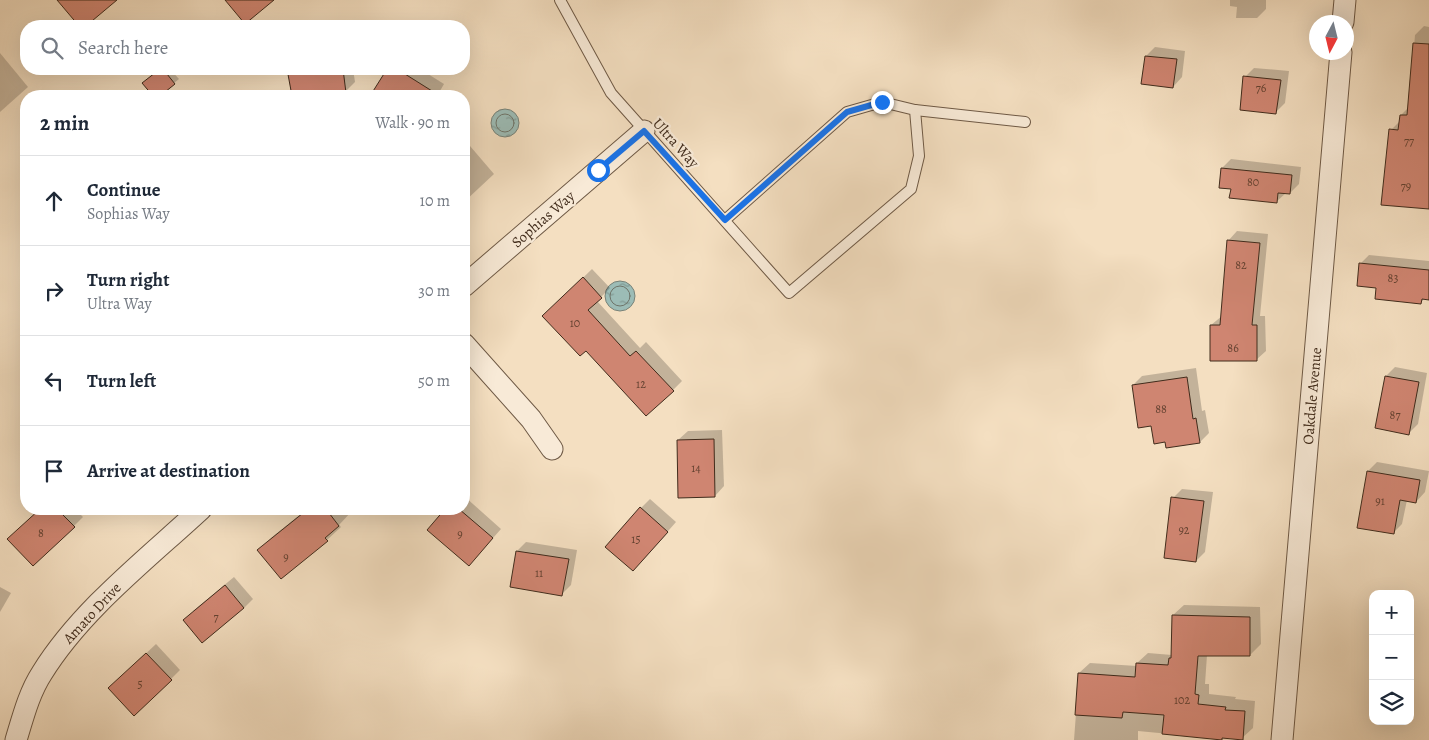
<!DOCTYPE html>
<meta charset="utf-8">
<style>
body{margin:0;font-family:Alegreya,serif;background:#f2f2f3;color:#1f2937}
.controls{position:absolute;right:15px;bottom:15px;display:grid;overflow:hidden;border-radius:10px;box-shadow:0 5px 20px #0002}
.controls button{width:45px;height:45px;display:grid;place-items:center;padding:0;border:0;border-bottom:1px solid #e0e1e3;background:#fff;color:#1f2937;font:25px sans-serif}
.compass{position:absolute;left:1309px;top:15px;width:45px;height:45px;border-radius:50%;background:#fff;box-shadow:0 5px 20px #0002;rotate:187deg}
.stop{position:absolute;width:15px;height:15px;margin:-11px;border:4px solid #1a73e8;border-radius:50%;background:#fff}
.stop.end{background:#1a73e8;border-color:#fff;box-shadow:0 1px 5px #0008}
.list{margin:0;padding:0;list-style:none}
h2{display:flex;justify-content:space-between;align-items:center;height:65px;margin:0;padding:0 20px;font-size:21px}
h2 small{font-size:16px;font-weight:400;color:#747a83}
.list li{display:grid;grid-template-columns:32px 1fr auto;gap:15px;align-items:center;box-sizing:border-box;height:90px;padding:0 20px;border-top:1px solid #e0e1e3}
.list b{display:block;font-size:19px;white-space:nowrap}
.list p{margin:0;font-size:16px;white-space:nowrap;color:#747a83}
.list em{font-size:16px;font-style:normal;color:#747a83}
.icon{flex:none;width:28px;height:28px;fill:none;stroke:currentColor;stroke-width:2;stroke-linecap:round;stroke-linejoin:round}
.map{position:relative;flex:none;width:1429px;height:740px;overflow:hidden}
.search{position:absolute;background:#fff;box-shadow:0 5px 20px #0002;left:20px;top:20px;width:450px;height:55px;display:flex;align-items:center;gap:12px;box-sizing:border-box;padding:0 18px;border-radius:20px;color:#747a83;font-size:19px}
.panel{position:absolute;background:#fff;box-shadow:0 5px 20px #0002;left:20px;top:90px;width:450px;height:425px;border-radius:20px}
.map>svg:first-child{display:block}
.water{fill:url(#water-ripples);stroke:#788278}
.shadow{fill:#0003}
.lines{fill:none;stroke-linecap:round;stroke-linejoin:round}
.shore{stroke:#6e7469;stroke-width:1}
.building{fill:#cf8571;stroke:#412c1c}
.lane-casing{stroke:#6e5945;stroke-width:12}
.street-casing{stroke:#6e5945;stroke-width:23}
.lane{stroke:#f8ead7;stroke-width:10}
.street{stroke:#f8ead7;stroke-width:21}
.route{stroke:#1a73e8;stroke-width:6}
.labels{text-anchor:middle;stroke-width:4.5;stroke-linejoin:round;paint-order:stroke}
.number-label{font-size:12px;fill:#644231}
.street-label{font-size:15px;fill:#412c1c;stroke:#f8ead7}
</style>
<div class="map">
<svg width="1429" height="740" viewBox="0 0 1429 740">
<defs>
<pattern id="water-ripples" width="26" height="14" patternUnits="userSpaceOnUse" patternTransform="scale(1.25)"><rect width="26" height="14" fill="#9cbcb6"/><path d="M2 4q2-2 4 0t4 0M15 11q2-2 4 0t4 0" fill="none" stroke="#819993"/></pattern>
</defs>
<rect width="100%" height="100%" fill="#f4dfc1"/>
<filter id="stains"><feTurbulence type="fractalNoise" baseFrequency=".004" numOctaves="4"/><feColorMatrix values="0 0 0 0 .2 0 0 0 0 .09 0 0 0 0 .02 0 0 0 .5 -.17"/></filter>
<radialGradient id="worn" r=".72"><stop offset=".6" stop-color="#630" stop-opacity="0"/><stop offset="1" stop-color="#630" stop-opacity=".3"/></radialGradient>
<g class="water">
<circle cx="505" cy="123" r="14"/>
<circle cx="620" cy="296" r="15"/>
</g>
<g class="shadow">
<polygon points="1230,0 1266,0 1266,9 1257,18 1236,18 1237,7 1230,6"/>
<polygon points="1424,26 1429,27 1429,208 1391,130 1400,121 1401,115 1409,107 1415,35"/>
<polygon points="1155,47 1185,51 1182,77 1173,87 1146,56"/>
<polygon points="0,53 28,87 0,112"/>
<polygon points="1254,68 1289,71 1285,103 1276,112 1245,77"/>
<polygon points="160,69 170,69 179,79 158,96 155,96 144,83"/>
<polygon points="289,69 353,69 355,82 346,91 312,96 293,96"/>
<polygon points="389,69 420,69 444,84 437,96 372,96"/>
<polygon points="464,139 494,174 464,202"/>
<polygon points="1231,159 1301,167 1299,184 1290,193 1286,193 1276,202 1232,188 1222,168"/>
<polygon points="1237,231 1268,234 1260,316 1265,316 1266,351 1256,360 1211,325 1222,316 1228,241"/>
<polygon points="1369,255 1429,261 1429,298 1425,298 1421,302 1377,287 1360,264"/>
<polygon points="592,269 610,288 597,301 640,348 646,342 682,381 673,390 553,307"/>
<polygon points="1395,367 1427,373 1418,424 1409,433 1386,376"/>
<polygon points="1196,368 1202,411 1205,410 1209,433 1200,442 1166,441 1152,424 1133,385 1142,376"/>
<polygon points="722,430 724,486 715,496 678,440 688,431"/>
<polygon points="1377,462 1429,471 1425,492 1416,502 1407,500 1402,524 1393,533 1368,471"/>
<polygon points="1182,489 1213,492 1205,552 1196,561 1173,498"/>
<polygon points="464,496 501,529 469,565 428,530 446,509 464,509"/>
<polygon points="650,499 676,522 642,561 641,508"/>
<polygon points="41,509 75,509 83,517 74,526 18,530"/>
<polygon points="307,509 350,509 352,511 339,525 341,527 327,540 281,577 259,550 272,537"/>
<polygon points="526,542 577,550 571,585 562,594 517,551"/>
<polygon points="234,577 253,599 244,608 193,611"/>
<polygon points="0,587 11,593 0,612"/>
<polygon points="1184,605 1260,607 1261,644 1250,655 1207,655 1205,684 1209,684 1209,694 1236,697 1235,699 1255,701 1253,728 1242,738 1224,737 1222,739 1138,731 1138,740 1074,740 1079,673 1090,663 1137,666 1137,663 1148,653 1172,655 1173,615"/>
<polygon points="156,644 180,670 171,679 119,679"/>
</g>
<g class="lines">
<g class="shore">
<circle cx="505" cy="123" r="9"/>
<circle cx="620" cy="296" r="10"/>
</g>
</g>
<g class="building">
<polygon points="57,0 117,0 86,26 79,26"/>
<polygon points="225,0 274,0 245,24"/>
<polygon points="1413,43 1429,44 1429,209 1381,205 1389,129 1398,130 1400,115 1407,115"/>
<polygon points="1145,56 1177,59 1173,88 1141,84"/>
<polygon points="160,69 163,69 175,84 160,96 153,96 142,83"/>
<polygon points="287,69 343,69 346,93 321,96 292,96"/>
<polygon points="387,69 397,69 440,96 370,96"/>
<polygon points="1243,76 1281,80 1276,114 1240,110"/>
<polygon points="1221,168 1292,175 1290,194 1278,193 1277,203 1229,198 1231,189 1219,188"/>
<polygon points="1227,240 1260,243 1252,325 1257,325 1257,361 1210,361 1210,325 1220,325"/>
<polygon points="1359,263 1429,270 1429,300 1422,299 1421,304 1375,299 1376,288 1357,286"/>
<polygon points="583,277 602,298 588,310 630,356 636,351 674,391 646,416 586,351 580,356 542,316"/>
<polygon points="1385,376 1419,382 1409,435 1375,428"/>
<polygon points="1187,377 1193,419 1196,418 1200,443 1166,448 1165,442 1154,444 1151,426 1138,428 1132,385"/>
<polygon points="714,439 715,497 678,498 677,440"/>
<polygon points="1367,471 1420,480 1416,503 1400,500 1394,534 1357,528"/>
<polygon points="1171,497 1204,501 1196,562 1164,558"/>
<polygon points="640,507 668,532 633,571 605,547"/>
<polygon points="40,509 57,509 75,527 33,566 7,539"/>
<polygon points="308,509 326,509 339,526 325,538 328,541 281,579 257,550"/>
<polygon points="445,509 459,509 493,538 469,566 427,530"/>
<polygon points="516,551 569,559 562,596 510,587"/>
<polygon points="225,585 244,608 202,643 183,620"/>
<polygon points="1172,615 1250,617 1250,656 1198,656 1195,694 1199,695 1198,704 1226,707 1225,710 1245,711 1243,740 1222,738 1222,740 1162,734 1164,715 1123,712 1122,718 1075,715 1078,673 1135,677 1136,663 1168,665 1169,658 1171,658"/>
<polygon points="146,653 172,680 134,716 108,688"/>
</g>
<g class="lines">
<g class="lane-casing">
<g id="lane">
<polyline points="560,0 611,93 789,293 911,189 919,156 915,110 882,102 847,112 725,220"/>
<polyline points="915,110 1025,122"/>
</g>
</g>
<g class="street-casing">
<g id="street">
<polyline points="1343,22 1345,0"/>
<polyline points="464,286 644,131"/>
<polyline points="464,344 531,419 552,449"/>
<path d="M16 740C23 717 29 693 42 673 81 610 147 559 201 509"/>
<polyline points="1282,740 1341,52"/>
</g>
</g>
<use href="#lane" class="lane"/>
<use href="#street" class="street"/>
</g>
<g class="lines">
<polyline class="route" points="598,170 644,131 725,220 847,112 882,102"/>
</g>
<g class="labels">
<g class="number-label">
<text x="1261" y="92">76</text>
<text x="1409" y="145">77</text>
<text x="1253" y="186">80</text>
<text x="1406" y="190">79</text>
<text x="1241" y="269">82</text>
<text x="1393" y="282">83</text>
<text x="575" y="327">10</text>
<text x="1233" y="352">86</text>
<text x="641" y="388">12</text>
<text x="1161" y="413">88</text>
<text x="1395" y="419">87</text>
<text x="696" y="472">14</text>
<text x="1380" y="505">91</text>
<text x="1184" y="534">92</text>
<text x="41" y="537">8</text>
<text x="460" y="538">9</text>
<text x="636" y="543">15</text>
<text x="286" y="561">9</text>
<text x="539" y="577">11</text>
<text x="216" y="621">7</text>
<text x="140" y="688">5</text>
<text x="1182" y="704">102</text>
</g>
<g class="street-label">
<text transform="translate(676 143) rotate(48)" y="5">Ultra Way</text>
<text transform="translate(543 219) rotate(-41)" y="5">Sophias Way</text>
<text transform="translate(1312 396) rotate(-85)" y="5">Oakdale Avenue</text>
<text transform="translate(92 613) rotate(-47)" y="5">Amato Drive</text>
</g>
</g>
<rect width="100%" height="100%" filter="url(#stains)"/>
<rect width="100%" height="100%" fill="url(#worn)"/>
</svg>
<div class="controls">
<button>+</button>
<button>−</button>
<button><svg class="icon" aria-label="layers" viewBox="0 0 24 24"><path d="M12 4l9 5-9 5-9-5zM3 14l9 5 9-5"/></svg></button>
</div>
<svg class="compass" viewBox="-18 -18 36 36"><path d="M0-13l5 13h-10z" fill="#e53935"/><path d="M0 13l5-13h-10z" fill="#747a83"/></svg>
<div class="stop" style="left:598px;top:170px"></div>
<div class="stop end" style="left:882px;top:102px"></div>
<div class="search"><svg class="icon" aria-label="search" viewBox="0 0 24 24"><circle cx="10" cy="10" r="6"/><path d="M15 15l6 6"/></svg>Search here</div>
<section class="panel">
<h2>2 min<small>Walk · 90 m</small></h2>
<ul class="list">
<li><svg class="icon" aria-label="ahead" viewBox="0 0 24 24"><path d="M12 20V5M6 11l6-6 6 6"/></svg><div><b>Continue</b><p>Sophias Way</p></div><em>10 m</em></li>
<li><svg class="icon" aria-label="right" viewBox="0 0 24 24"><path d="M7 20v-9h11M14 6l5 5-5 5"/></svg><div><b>Turn right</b><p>Ultra Way</p></div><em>30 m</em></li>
<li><svg class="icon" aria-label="left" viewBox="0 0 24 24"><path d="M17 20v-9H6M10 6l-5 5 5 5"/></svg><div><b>Turn left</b></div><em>50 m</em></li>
<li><svg class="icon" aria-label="arrive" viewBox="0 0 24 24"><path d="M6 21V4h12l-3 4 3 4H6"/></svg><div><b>Arrive at destination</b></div></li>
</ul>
</section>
</div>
